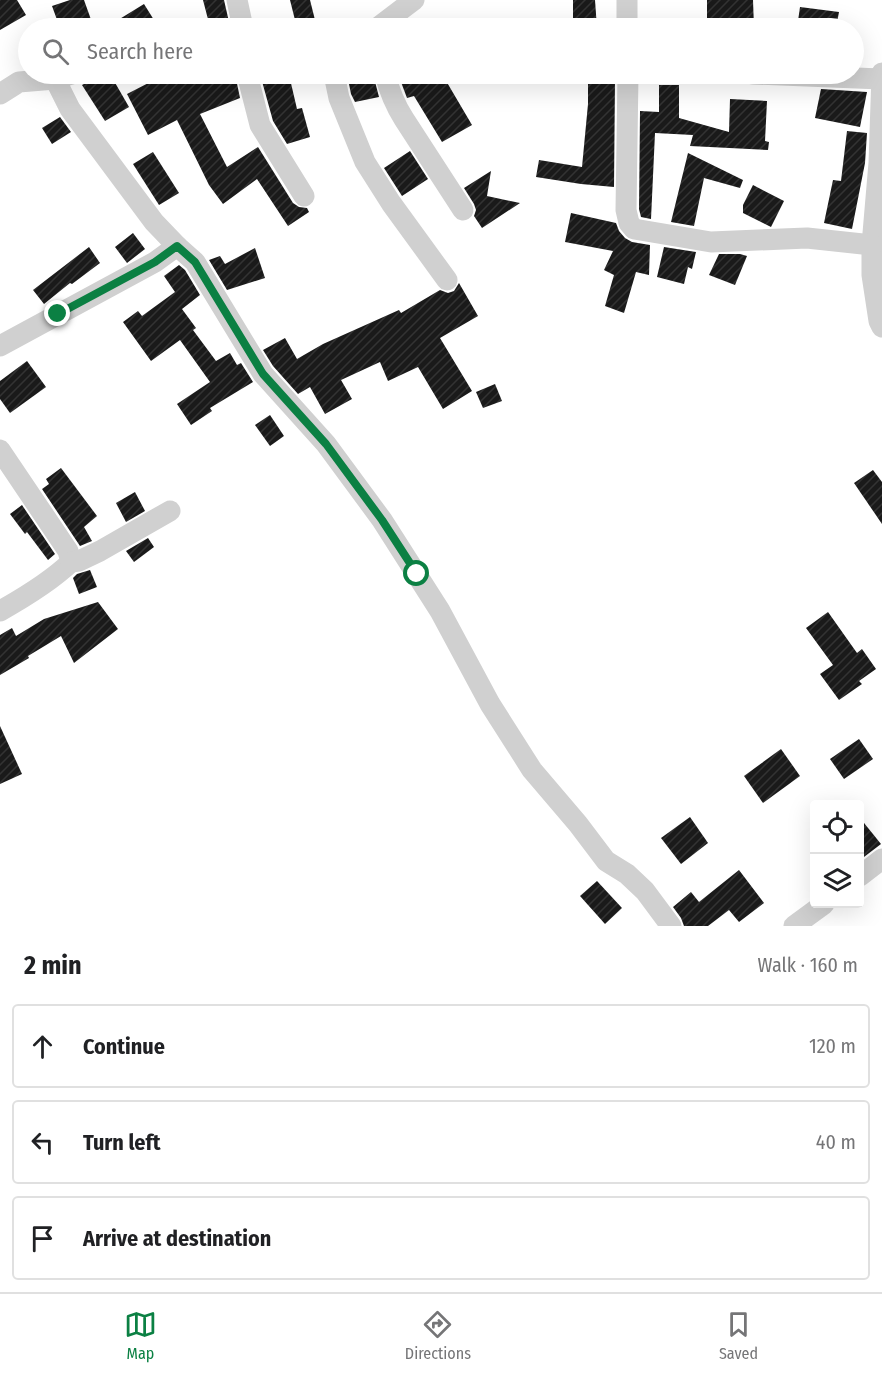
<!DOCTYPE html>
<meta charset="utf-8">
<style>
body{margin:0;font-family:"Fira Sans Condensed",sans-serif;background:#f6f6f6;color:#202124}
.controls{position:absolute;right:18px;bottom:18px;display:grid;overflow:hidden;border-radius:6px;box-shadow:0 6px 24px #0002}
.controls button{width:54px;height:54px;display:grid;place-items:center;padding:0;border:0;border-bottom:2px solid #e0e0e0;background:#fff;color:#202124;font:30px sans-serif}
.stop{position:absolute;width:18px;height:18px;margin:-14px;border:4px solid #0b8043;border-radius:50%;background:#fff}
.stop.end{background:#0b8043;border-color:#fff;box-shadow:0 2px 6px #0008}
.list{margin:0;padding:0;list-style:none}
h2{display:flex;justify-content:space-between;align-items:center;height:78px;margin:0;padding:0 24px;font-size:26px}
h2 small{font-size:20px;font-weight:400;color:#757577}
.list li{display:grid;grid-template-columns:39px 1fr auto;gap:18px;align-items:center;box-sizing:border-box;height:84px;margin:0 12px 12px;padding:0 12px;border:2px solid #e0e0e0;border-radius:6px}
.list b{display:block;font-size:22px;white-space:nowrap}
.list em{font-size:20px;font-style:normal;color:#757577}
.icon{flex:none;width:33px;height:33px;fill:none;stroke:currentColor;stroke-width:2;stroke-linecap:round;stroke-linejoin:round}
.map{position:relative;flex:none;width:882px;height:926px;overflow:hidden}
.search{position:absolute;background:#fff;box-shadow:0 6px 24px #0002;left:18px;right:18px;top:18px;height:66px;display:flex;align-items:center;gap:15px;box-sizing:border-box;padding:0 21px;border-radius:33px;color:#757577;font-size:22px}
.sheet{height:366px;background:#fff}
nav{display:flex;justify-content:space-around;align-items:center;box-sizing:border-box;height:84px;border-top:2px solid #e0e0e0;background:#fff;font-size:16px;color:#757577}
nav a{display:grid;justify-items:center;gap:3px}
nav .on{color:#0b8043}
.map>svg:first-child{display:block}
.building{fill:url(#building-hatch)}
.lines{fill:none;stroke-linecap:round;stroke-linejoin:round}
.street{stroke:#d0d0d0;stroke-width:21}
.route{stroke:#0b8043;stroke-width:8}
</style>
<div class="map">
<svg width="882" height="926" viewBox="0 0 882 926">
<defs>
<pattern id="building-hatch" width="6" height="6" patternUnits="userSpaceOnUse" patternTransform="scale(1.5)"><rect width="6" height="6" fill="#1a1a1a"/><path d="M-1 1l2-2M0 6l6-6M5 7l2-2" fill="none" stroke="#333"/></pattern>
</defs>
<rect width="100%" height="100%" fill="#fff"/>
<g class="building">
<polygon points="0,0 17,0 26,15 0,30"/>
<polygon points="70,0 84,0 94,28 60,28 52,6"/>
<polygon points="203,0 224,0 229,22 210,27"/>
<polygon points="290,0 310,0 315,20 296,24"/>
<polygon points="573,0 595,0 597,28 573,28"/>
<polygon points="707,0 753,0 754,28 707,28"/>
<polygon points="144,4 159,28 105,28"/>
<polygon points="800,7 839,12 836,28 797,28"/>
<polygon points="103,74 110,74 129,107 105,121 82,85"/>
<polygon points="166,74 235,74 240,98 200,114 227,167 258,147 293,203 299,207 307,208 309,212 288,226 257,179 223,204 209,185 177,120 148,135 127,94"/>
<polygon points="260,74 300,74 290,79 297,109 302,108 310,137 287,144 273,121"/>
<polygon points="347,74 373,74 379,97 355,102 351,94"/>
<polygon points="398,74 442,74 472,125 442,142 414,96 407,98"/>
<polygon points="588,77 615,79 614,187 581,184 536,177 539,160 582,167 588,104"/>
<polygon points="659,85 679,85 679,118 729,132 730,99 767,101 765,141 769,142 768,150 690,146 693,135 655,133 651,219 641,217 639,209 640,111 659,112"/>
<polygon points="821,89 867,92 860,127 815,118"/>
<polygon points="60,117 71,132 52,144 42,128"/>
<polygon points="847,131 867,133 865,163 852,229 824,223 833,180 841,181"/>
<polygon points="410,151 428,179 402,196 384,168"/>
<polygon points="153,152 179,193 159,205 133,164"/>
<polygon points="688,153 743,180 740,188 704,178 694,226 671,222"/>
<polygon points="491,171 487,196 520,203 482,228 474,216 476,210 474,204 464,188"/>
<polygon points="753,185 784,201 771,227 743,213 743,205"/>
<polygon points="571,213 616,223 619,231 625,238 632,242 650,245 649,275 636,272 624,313 605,306 614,275 604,270 613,251 565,242"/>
<polygon points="133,233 145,249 127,263 115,247"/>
<polygon points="89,247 100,263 72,284 70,283 44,304 33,290"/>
<polygon points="664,247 696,252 692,269 688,267 684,284 657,277"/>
<polygon points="255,248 265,278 227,290 209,260 220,256 225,264"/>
<polygon points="719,254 740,254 747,256 735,285 709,275"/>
<polygon points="179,265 185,270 200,295 182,309 196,328 193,330 216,361 230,353 237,365 241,363 253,382 210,408 212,411 191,425 177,404 210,382 180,340 151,361 123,322 138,311 142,316 175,292 164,276"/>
<polygon points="459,283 478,316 440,338 472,391 443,409 418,367 388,381 380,362 341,380 352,399 325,414 310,387 298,394 273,366 263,350 285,338 297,359 323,344 399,310 401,313 440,290 448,293 454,291"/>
<polygon points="27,361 46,387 10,413 0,399 0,381"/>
<polygon points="495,384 502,401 483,408 476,392"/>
<polygon points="270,415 284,436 270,446 255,425"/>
<polygon points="61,468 97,516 84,527 92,541 80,546 42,489 49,484 46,479"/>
<polygon points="873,470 882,482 882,524 854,483"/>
<polygon points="135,492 145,511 126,522 116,503"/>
<polygon points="22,505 55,554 48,560 27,532 25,534 10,514"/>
<polygon points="148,538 154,547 134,562 126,551"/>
<polygon points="90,570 97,587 79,594 73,578 77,574"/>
<polygon points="98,602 118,629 74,663 61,636 28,656 29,658 0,675 0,635 12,628 16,636 44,619"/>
<polygon points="828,612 857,653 862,649 876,669 859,681 862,684 839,700 820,674 833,665 806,628"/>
<polygon points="0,726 22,774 0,784"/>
<polygon points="859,739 873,759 844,779 830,759"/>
<polygon points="781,749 800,776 763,803 744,776"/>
<polygon points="690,817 708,843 681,864 661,838"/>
<polygon points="860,818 881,844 860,860"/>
<polygon points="739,870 764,903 739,922 729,910 708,926 684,926 681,918 673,907 691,892 699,902"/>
<polygon points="597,881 622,908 605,924 580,896"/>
</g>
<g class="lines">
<g class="street">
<polyline points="237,0 243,28"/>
<polyline points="627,0 627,28"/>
<polyline points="377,28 414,0"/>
<polyline points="882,73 879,163 872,245 872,275 879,321 882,327"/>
<polyline points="247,74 260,125 304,196"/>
<polyline points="334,74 339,98 365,162 391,203 447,280"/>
<path d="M385 74C389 90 395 105 404 119L463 210"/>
<polyline points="628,74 626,210 629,223 634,229 711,242 807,238 872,245"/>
<polyline points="753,74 881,79"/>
<polyline points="0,94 19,82 55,79"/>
<polyline points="177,246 195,262 263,374 326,444 382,520 440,611 490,704 532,770 578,824 606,861 627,874 645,891 671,926"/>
<polyline points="0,346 155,262 177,246 154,222 70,109 55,79 72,74"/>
<path d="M0 450 68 551 71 562C50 582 25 597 0 611"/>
<polyline points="71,562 79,561 100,551 170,511"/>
<polyline points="860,876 882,859"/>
<polyline points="794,926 824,904"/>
</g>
</g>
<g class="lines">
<polyline class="route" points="58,314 155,262 177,246 195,262 263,374 326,444 382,520 417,574"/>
</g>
</svg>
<div class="controls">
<button><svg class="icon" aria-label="locate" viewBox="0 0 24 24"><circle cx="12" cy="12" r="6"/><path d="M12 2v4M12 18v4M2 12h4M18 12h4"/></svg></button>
<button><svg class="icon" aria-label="layers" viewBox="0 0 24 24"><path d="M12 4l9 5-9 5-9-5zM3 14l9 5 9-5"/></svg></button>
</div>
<div class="stop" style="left:417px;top:574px"></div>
<div class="stop end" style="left:58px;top:314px"></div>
<div class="search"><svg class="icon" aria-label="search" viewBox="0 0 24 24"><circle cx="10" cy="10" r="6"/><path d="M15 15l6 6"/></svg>Search here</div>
</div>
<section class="sheet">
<h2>2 min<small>Walk · 160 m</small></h2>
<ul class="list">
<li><svg class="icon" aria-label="ahead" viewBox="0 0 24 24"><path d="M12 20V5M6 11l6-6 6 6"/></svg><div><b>Continue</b></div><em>120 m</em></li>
<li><svg class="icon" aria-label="left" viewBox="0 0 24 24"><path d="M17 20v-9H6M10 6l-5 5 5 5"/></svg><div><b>Turn left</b></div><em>40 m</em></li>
<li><svg class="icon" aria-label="arrive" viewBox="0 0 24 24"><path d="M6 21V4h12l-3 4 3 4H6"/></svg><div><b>Arrive at destination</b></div></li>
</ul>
</section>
<nav>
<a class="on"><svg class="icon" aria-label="map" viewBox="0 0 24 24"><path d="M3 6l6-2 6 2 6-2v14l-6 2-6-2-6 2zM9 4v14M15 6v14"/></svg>Map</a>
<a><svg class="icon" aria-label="directions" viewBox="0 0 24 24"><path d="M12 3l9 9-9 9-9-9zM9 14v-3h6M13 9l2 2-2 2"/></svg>Directions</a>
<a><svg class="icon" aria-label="saved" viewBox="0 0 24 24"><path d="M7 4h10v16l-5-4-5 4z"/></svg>Saved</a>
</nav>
